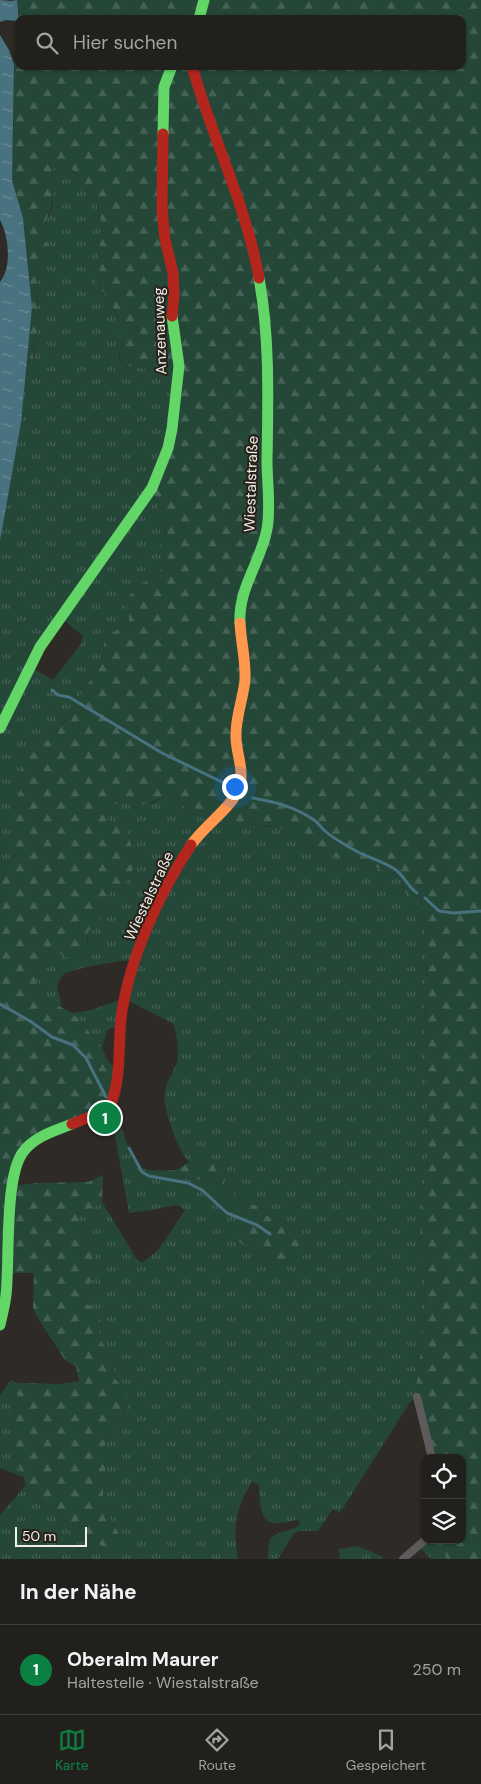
<!DOCTYPE html>
<html lang="de">
<meta charset="utf-8">
<style>
body{margin:0;font-family:"DM Sans",sans-serif;background:#2e2d29;color:#f1f3f6}
.controls{position:absolute;right:15px;bottom:15px;display:grid;overflow:hidden;border-radius:10px;box-shadow:0 1px 4px #0004}
.controls button{width:45px;height:45px;display:grid;place-items:center;padding:0;border:0;border-bottom:1px solid #3f3e3b;background:#22201c;color:#f1f3f6;font:25px sans-serif}
.scale{position:absolute;left:15px;bottom:12px;width:72px;box-sizing:border-box;padding-left:5px;border:2px solid #f2eee8;border-top:0;font-size:14px;line-height:18px;white-space:nowrap;color:#f2eee8;-webkit-text-stroke:4px #272219;paint-order:stroke}
.you{position:absolute;left:234px;top:786px;width:18px;height:18px;margin:-12px;border:4px solid #fff;border-radius:50%;background:#1a73e8;box-shadow:0 0 0 8px #1a73e833}
.badge{display:grid;place-items:center;width:32px;height:32px;border-radius:50%;background:#0b8043;color:#fff;font-size:16px;font-weight:700}
.pin{position:absolute;translate:-50% -50%;border:2px solid #fff;box-shadow:0 1px 5px #0006}
.list{margin:0;padding:0;list-style:none}
h2{display:flex;justify-content:space-between;align-items:center;height:65px;margin:0;padding:0 20px;font-size:21px}
h2 small{font-size:16px;font-weight:400;color:#a2a3a3}
.list li{display:grid;grid-template-columns:32px 1fr auto;gap:15px;align-items:center;box-sizing:border-box;height:90px;padding:0 20px;border-top:1px solid #3f3e3b}
.list b{display:block;font-size:19px;white-space:nowrap}
.list p{margin:0;font-size:16px;white-space:nowrap;color:#a2a3a3}
.list em{font-size:16px;font-style:normal;color:#a2a3a3}
.icon{flex:none;width:28px;height:28px;fill:none;stroke:currentColor;stroke-width:2;stroke-linecap:round;stroke-linejoin:round}
.map{position:relative;flex:none;width:481px;height:1559px;overflow:hidden}
.search{position:absolute;background:#22201c;box-shadow:0 1px 4px #0004;left:15px;right:15px;top:15px;height:55px;display:flex;align-items:center;gap:12px;box-sizing:border-box;padding:0 18px;border-radius:10px;color:#a2a3a3;font-size:19px}
.sheet{height:155px;background:#22201c}
nav{display:flex;justify-content:space-around;align-items:center;box-sizing:border-box;height:70px;border-top:1px solid #3f3e3b;background:#22201c;font-size:14px;color:#a2a3a3}
nav a{display:grid;justify-items:center;gap:2px}
nav .on{color:#0b8043}
.map>svg:first-child{display:block}
.grass{fill:url(#grass-tufts);fill-rule:evenodd}
.forest{fill:url(#forest-firs)}
.water{fill:url(#water-ripples)}
.lines{fill:none;stroke-linecap:round;stroke-linejoin:round}
.stream{stroke:#48727f;stroke-width:3}
.street{stroke:#5e5a5b;stroke-width:8}
.fast{stroke:#63d668;stroke-width:11}
.slow{stroke:#ff974d;stroke-width:11}
.jam{stroke:#b3261e;stroke-width:11}
.labels{text-anchor:middle;stroke-width:4;stroke-linejoin:round;paint-order:stroke}
.street-label{font-size:15px;fill:#f2eee8;stroke:#272219}
</style>
<div class="map">
<svg width="481" height="1559" viewBox="0 0 481 1559">
<defs>
<pattern id="grass-tufts" width="24" height="20" patternUnits="userSpaceOnUse" patternTransform="scale(1.25)"><rect width="24" height="20" fill="#244738"/><path d="M3 7l-1-3M5 7V3M7 7l1-3M15 17l-1-3M17 17v-4M19 17l1-3" fill="none" stroke="#446255"/></pattern>
<pattern id="forest-firs" width="22" height="20" patternUnits="userSpaceOnUse" patternTransform="scale(1.25)"><rect width="22" height="20" fill="#244738"/><path d="M5 1l3.5 6h-7zM16 11l3.5 6h-7z" fill="#446255"/></pattern>
<pattern id="water-ripples" width="26" height="14" patternUnits="userSpaceOnUse" patternTransform="scale(1.25)"><rect width="26" height="14" fill="#48727f"/><path d="M2 4q2-2 4 0t4 0M15 11q2-2 4 0t4 0" fill="none" stroke="#6c8d97"/></pattern>
</defs>
<rect width="100%" height="100%" fill="#2e2a26"/>
<g class="grass">
<path d="M66 166 82 179 87 191 95 195 104 235 99 246 100 269 96 281 112 306 119 321 121 337 119 359 123 365 178 374 172 429 152 488C157 503 163 517 165 532 167 543 164 552 166 564L153 577 138 586 129 615V624L105 636 102 662 81 695 71 716 61 725 57 733 20 777 21 785 15 854 0 866V541L21 423 24 387 28 383 34 356 33 345 39 318 37 297 38 279 44 267 49 249 43 229 52 208 54 191 50 180 55 167ZM60 617 83 636 81 644 53 680 29 666Z"/>
<path d="M162 797H176L187 810 198 815 209 821 216 815 254 827H283L295 830 301 841 332 856 351 863 367 860 378 868 400 876 403 881 404 890 421 897 427 961 425 997 428 1145 427 1174 420 1207V1229L426 1305 417 1382V1397L410 1402 340 1513 333 1509 318 1531H301L294 1533 278 1559H267C269 1553 268 1545 270 1539 273 1533 293 1530 300 1525L299 1522 297 1520C290 1521 280 1524 273 1523 258 1521 260 1496 259 1485L252 1482C235 1508 233 1529 238 1559H0V1515L26 1485 40 1499 46 1509 110 1551 121 1538 103 1505V1490L107 1480 104 1462V1448L108 1436 113 1432 122 1418 128 1404 114 1378 113 1360 98 1335 101 1324 87 1304 88 1292 96 1268 93 1242 84 1235 72 1231 80 1215 102 1202 136 1258 142 1263 159 1249 185 1210 177 1205 152 1210 129 1213 113 1125H121C124 1135 132 1164 141 1168 151 1172 166 1170 176 1170L177 1176 203 1180 210 1182 254 1223 251 1225 242 1224 255 1251 281 1263 298 1260 312 1246 307 1235 298 1232 293 1227 280 1219 267 1216 258 1206 245 1203 224 1186 226 1173 202 1160 189 1162C178 1150 161 1106 165 1090 167 1080 175 1071 177 1061 179 1052 177 1031 172 1023L125 999 116 1028H110L107 1031 102 1047 73 1013 91 1010 125 998 135 960C123 960 71 968 63 975 60 978 59 982 57 986L62 1007 42 998 35 980 40 964 49 955 88 944 87 933C95 925 104 919 102 907L110 892 122 888 135 866 134 853 126 829 114 824 108 820V812L115 804 123 801 153 803Z"/>
<polygon points="0,1180 12,1190 0,1325"/>
<polygon points="11,1380 18,1383 18,1402 12,1427 16,1459 23,1477 0,1468 0,1395"/>
<polygon points="425,1540 441,1540 444,1544 446,1559 431,1559 419,1547"/>
<polygon points="358,1546 383,1557 382,1559 340,1559 339,1549"/>
</g>
<g class="forest">
<path d="M17 0H481V1559H446L444 1544 441 1540H462V1458H432L417 1397 416 1389 426 1305 420 1229V1207L427 1174 428 1145 425 997 427 961 421 897 408 898C404 890 404 883 400 876L378 868 367 860 351 863 332 856 301 841 294 830 267 826 235 830 226 824 216 815 209 821 198 815 187 810 176 797C171 797 165 796 160 798 147 804 137 809 123 801L115 804 108 812V820L114 824 126 829 134 853 135 866 122 888 110 892 102 907C104 919 96 925 87 933 89 947 85 955 71 959L59 953 49 955 40 964 35 980 42 998 73 1013 102 1047 108 1061 119 1072 109 1109 29 1145 13 1186 37 1183 88 1182 103 1175 102 1202 80 1215 73 1231 84 1235 93 1242 96 1268 88 1292 87 1304 97 1310 101 1324 98 1335 113 1360 114 1378 126 1390 128 1404 122 1418 113 1432 108 1436 104 1448V1462L107 1480 103 1490V1505L121 1538 127 1542 109 1551 96 1542 85 1541 68 1530 65 1522 46 1509 40 1499 26 1485 16 1459 12 1427 18 1402V1383L62 1384 79 1381 76 1366 65 1360 36 1315 33 1307 34 1273H8L12 1190 0 1180V866L15 854 11 849V835L16 829 14 821 21 785 20 777 26 754 57 734 61 725 71 716 81 695 102 662 105 636 129 624V615L124 602 138 586 153 577 166 564 164 553 158 550 166 534 159 508 152 488 163 464 177 374 123 365C116 354 122 337 119 323 116 308 104 294 96 281L100 269 99 246 104 235 95 195 87 191C81 176 73 165 55 167L50 180 54 191 51 208 43 229 49 249 44 267 38 279 37 297 39 318 33 345V371L28 383 24 387 32 307 23 218 12 180 11 164 13 148 14 64 19 48V66H462V19H20Z"/>
<polygon points="202,1160 221,1165 226,1173 224,1186 245,1203 258,1206 267,1216 280,1219 293,1227 298,1232 307,1235 312,1240 312,1246 298,1261 281,1263 243,1245 231,1234 235,1226 242,1224 251,1225 253,1223 214,1190 210,1182 203,1180 177,1176 176,1170 189,1162"/>
</g>
<g class="water">
<polygon points="0,0 11,1 17,0 19,21 6,20 0,22"/>
<path d="M0 35 9 50 14 64 12 180 23 218 32 307 21 423 0 541V282C12 267 9 237 0 220Z"/>
</g>
<g class="lines">
<g class="stream">
<polyline points="52,690 58,695 69,697 162,753 224,783"/>
<path d="M253 798C276 802 295 807 314 820 319 823 321 828 325 831 334 839 347 846 358 852 370 858 385 862 396 870 405 877 408 887 417 893"/>
<polyline points="425,898 439,911 453,913 481,911"/>
<polyline points="0,1004 30,1021 52,1037 73,1045 86,1058 106,1097"/>
<polyline points="129,1148 142,1172 149,1176 188,1183 202,1190 227,1213 257,1225 270,1234"/>
</g>
<g class="street">
<polyline points="417,1397 432,1458"/>
<polyline points="403,1559 425,1540"/>
</g>
<g class="fast">
<polyline points="199,19 204,0"/>
<polyline points="163,134 164,87 172,66"/>
<path d="M240 623C238 588 261 562 267 529 271 507 267 483 267 461 268 400 270 338 259 278"/>
<polyline points="0,728 40,647 152,488 168,448 172,429 179,366 172,316"/>
<path d="M0 1325C2 1315 5 1305 6 1295 10 1260 4 1178 23 1152 35 1136 55 1131 72 1124"/>
</g>
<path class="slow" d="M191 845C204 826 230 809 238 790 246 773 236 754 236 737 235 718 243 700 245 680 246 661 241 642 240 623"/>
<g class="jam">
<path d="M192 66C212 138 246 204 259 278"/>
<polyline points="163,134 162,209 165,239 173,273 174,295 172,316"/>
<path d="M72 1124 109 1109C123 1077 117 1044 122 1011 131 955 160 892 191 845"/>
</g>
</g>
<g class="labels">
<g class="street-label">
<text transform="translate(160 331) rotate(-92)" y="5">Anzenauweg</text>
<text transform="translate(251 484) rotate(-88)" y="5">Wiestalstraße</text>
<text transform="translate(149 896) rotate(-65)" y="5">Wiestalstraße</text>
</g>
</g>
</svg>
<div class="controls">
<button><svg class="icon" aria-label="locate" viewBox="0 0 24 24"><circle cx="12" cy="12" r="6"/><path d="M12 2v4M12 18v4M2 12h4M18 12h4"/></svg></button>
<button><svg class="icon" aria-label="layers" viewBox="0 0 24 24"><path d="M12 4l9 5-9 5-9-5zM3 14l9 5 9-5"/></svg></button>
</div>
<div class="scale">50 m</div>
<div class="you"></div>
<div class="pin badge" style="left:105px;top:1118px">1</div>
<div class="search"><svg class="icon" aria-label="search" viewBox="0 0 24 24"><circle cx="10" cy="10" r="6"/><path d="M15 15l6 6"/></svg>Hier suchen</div>
</div>
<section class="sheet">
<h2>In der Nähe<small></small></h2>
<ul class="list">
<li><span class="badge">1</span><div><b>Oberalm Maurer</b><p>Haltestelle · Wiestalstraße</p></div><em>250 m</em></li>
</ul>
</section>
<nav>
<a class="on"><svg class="icon" aria-label="map" viewBox="0 0 24 24"><path d="M3 6l6-2 6 2 6-2v14l-6 2-6-2-6 2zM9 4v14M15 6v14"/></svg>Karte</a>
<a><svg class="icon" aria-label="directions" viewBox="0 0 24 24"><path d="M12 3l9 9-9 9-9-9zM9 14v-3h6M13 9l2 2-2 2"/></svg>Route</a>
<a><svg class="icon" aria-label="saved" viewBox="0 0 24 24"><path d="M7 4h10v16l-5-4-5 4z"/></svg>Gespeichert</a>
</nav>
